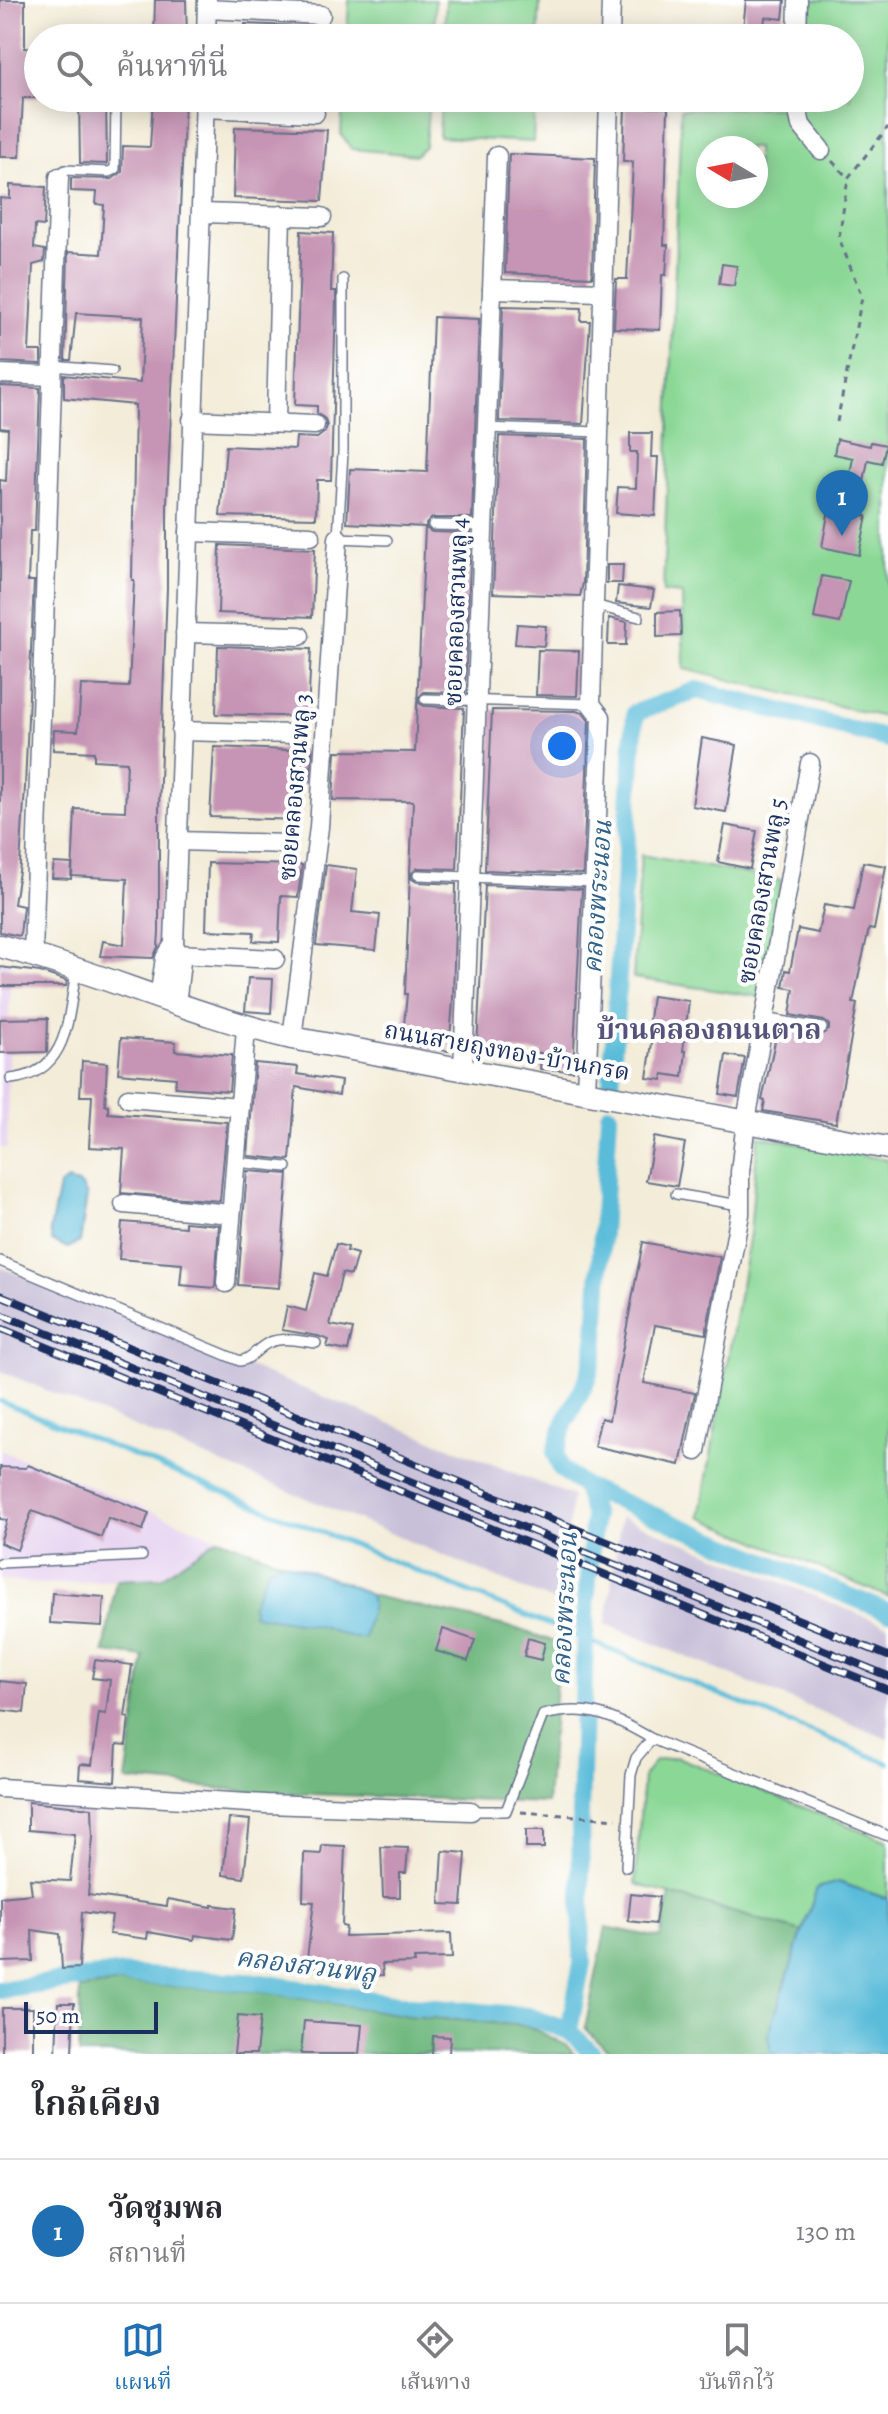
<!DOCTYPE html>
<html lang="th">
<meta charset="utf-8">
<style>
body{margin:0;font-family:Alegreya,"Noto Serif Thai",serif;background:#f2f2f3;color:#2b2b33}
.compass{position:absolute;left:696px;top:136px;width:72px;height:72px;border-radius:50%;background:#fff;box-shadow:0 4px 20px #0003;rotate:280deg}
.scale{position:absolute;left:24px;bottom:20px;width:134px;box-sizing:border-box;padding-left:8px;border:4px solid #1b2f5e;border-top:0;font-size:22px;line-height:28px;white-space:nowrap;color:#1b2f5e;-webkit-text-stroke:6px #fff;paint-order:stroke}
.you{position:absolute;left:562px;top:746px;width:28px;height:28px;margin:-20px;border:6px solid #fff;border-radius:50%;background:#1a73e8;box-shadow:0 0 0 12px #1a73e833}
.badge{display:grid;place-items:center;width:52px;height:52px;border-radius:50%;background:#1f6fb2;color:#fff;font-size:26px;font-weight:700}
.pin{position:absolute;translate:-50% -66px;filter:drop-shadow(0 2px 4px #0008)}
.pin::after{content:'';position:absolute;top:42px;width:28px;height:24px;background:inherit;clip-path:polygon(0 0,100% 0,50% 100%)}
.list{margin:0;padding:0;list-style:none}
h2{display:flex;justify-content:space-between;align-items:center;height:104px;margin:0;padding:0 32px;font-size:34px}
h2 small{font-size:26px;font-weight:400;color:#7c7c81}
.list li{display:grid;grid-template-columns:52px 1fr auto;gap:24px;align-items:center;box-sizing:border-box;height:144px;padding:0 32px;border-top:2px solid #e1e1e2}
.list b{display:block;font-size:30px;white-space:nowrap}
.list p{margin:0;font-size:26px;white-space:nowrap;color:#7c7c81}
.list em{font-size:26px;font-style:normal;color:#7c7c81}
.icon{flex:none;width:44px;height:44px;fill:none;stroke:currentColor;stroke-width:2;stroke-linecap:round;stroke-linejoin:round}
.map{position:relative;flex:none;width:888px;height:2054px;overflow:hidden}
.search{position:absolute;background:#fff;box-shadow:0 4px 20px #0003;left:24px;right:24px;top:24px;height:88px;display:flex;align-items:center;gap:20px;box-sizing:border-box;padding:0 28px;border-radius:44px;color:#7c7c81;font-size:30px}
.sheet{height:248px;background:#fff}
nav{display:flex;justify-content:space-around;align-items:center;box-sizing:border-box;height:112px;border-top:2px solid #e1e1e2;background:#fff;font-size:22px;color:#7c7c81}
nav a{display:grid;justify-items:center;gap:4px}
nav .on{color:#1f6fb2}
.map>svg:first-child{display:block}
.built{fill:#e6d2f0}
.industrial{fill:#c8bfd8}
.green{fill:#8bd896;stroke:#53847a;stroke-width:2;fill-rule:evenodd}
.forest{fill:#70b87f;stroke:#46746e;stroke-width:2}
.water{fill:#5abcd9;stroke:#3a769c;stroke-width:2}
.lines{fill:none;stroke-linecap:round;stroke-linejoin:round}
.stream{stroke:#5abcd9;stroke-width:5}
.canal{stroke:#5abcd9;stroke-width:18}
.building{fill:#c694b4}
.service-casing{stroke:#677189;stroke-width:12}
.minor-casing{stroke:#677189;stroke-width:21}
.tertiary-casing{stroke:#677189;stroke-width:25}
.path{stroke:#677189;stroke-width:3;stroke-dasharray:6 6;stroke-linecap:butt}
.service{stroke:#fff;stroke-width:9}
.minor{stroke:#fff;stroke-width:18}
.tertiary{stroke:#fff;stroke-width:22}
.rail-casing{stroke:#1b2f5e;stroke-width:8}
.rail{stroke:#fff;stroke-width:5;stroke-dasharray:15;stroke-linecap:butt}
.labels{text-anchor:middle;stroke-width:8;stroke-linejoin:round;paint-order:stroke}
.street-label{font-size:24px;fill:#1b2f5e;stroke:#fff}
.water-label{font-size:26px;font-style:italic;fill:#316089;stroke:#fff}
.quarter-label{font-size:28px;font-weight:bold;fill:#57527c;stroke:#fff}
</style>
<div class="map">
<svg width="888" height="2054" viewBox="0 0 888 2054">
<rect width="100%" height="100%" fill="#fff"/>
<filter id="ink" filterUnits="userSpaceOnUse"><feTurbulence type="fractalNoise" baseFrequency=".0125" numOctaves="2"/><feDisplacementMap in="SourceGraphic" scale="16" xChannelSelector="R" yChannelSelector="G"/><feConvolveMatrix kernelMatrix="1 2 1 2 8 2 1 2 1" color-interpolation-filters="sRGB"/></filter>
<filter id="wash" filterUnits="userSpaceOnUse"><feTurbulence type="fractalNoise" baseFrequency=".006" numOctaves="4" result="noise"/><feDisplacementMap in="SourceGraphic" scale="32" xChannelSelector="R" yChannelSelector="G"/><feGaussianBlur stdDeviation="1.8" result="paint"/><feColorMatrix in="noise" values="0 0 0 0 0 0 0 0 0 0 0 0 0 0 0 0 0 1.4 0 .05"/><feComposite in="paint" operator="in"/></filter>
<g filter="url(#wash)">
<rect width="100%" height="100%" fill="#f3ecd8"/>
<g class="built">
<polygon points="0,960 10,962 7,1148 0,1148"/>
<polygon points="0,1450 218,1538 161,1578 42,1584 0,1580"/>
</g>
<g class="industrial">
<polygon points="0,1267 572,1496 560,1604 0,1371"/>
<polygon points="621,1517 888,1626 888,1739 606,1624"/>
</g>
<g class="green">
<polygon points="349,0 435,0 434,38 347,38"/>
<polygon points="446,0 540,0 538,38 444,38"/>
<path d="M806 0H888V718L684 669 682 594 663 592 681 109 801 107 802 98H850V38H804ZM708 148H756V196H708Z"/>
<polygon points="343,98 429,98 425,146 416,155 352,149 341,134"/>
<polygon points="441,98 535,98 533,142 439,137"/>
<polygon points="641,855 781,880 761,997 633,978"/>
<polygon points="758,1136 888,1160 888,1597 700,1517 750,1234"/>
<polygon points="677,1757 888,1841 888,1899 839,1882 817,1888 802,1932 635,1884 643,1777 655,1761"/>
</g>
<g class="forest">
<polygon points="218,1538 284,1562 269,1567 321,1626 354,1638 372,1604 370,1595 514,1628 559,1643 547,1803 259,1792 126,1780 144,1657 104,1652 116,1580 161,1578"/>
<polygon points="670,1894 802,1932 768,2036 772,2054 611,2054 585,2028 606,1927 660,1938"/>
<polygon points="118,1983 261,1992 410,2016 528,2026 566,2045 574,2054 79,2054 80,1989"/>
</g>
<g class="water">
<polygon points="67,1181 81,1185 87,1196 80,1242 68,1248 52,1241 50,1230 59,1186"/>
<polygon points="284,1562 345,1583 370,1595 372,1604 364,1638 354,1638 321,1626 254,1615 252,1605 269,1567"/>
<polygon points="838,1882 888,1899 888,2054 772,2054 768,2036 817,1888"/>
</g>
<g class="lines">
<polyline class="stream" points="0,1401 888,1763"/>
<g class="canal">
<polyline points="611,1086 635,713 697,690 888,739"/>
<polyline points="585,1487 888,1612"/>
<polyline points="0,1990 114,1974 261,1983 411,2006 528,2016 569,2031 593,2054"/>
<polyline points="569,2031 582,1963 580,1812 586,1602 594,1516 585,1487 561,1469 555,1453 565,1422 587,1380 595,1352 609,1115"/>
</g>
</g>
<g id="blocks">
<g class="building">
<polygon points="0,0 25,0 25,48 38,49 38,98 23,98 20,157 0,157"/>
<polygon points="155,0 186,0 187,38 154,38"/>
<polygon points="746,0 785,0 783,19 765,17 763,38 742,38"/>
<polygon points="245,24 320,27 328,25 327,38 244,38"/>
<polygon points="79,98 106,98 107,164 80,163"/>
<polygon points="153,98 185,98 167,502 167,588 159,808 159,932 158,947 153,958 100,956 103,941 124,945 127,879 72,876 75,809 125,811 127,762 94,760 94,752 53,750 54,730 78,731 81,685 129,687 134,580 132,580 135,405 64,398 64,375 140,383 143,317 76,313 71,360 65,360 68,252 101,254 104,205 96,204 97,192 71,191 71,178 112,179 122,172 123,146 150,147"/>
<polygon points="625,107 668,108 664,245 668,245 666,275 662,275 660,330 614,328 616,279 627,279 633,162 623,162"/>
<polygon points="235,127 327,130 322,201 233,198"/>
<polygon points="509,154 595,158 592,277 505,273"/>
<polygon points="10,185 46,187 44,226 35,225 34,248 45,250 44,262 33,265 29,351 41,351 41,364 0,362 0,198 10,199"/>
<polygon points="301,231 333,233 331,291 336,291 336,300 331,480 317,480 316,518 220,516 226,446 295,449 296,437 317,438 325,432 327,426 325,419 317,413 317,406 295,405"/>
<polygon points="722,264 737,266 734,286 719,284"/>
<polygon points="503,306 582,308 581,321 590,321 583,424 499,421"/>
<polygon points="433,317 479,319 472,518 432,518 426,524 427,529 432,532 471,533 465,693 424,692 418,698 419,703 424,706 464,708 457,869 418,868 411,874 412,879 417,882 456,884 453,1000 449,1051 402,1044 407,994 405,994 413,801 333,800 336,751 415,752 425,527 347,523 350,469 427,472"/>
<polygon points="0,386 40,388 35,531 30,531 28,581 34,581 25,787 20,865 14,904 23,906 20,936 0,932 0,480 6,481 8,429 0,428"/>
<polygon points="630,433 652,433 651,457 658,457 655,516 616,513 618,487 636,488 637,452 630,452"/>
<polygon points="499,436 587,439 583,583 580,596 493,593"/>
<polygon points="837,439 870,446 871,442 886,445 882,463 868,460 864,482 849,479 853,458 834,454"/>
<polygon points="829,509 867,516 859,555 822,547"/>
<polygon points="220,545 315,549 312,617 218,613"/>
<polygon points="607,565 623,565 622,583 607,583"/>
<polygon points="822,576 849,581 840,623 814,618"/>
<polygon points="618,586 654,590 651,607 616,603"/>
<polygon points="680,611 681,636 657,637 657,612"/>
<polygon points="609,618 627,622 626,645 608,645"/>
<polygon points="517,624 546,626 544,646 515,644"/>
<polygon points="218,646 311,649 308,717 216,714"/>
<polygon points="538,650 579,651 577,696 536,695"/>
<polygon points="492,710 576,711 583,713 589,721 583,874 485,870"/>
<polygon points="702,738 737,745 726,812 692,806"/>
<polygon points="214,747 312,751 310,781 301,781 300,820 210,817"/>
<polygon points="725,825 757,831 750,869 718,862"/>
<polygon points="863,862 886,866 874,930 869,929 861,964 853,1003 857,1004 836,1123 763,1111 765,1101 762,1100 778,1028 821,1035 829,1030 829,1025 824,1021 790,1015 794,989 783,987 786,970 790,971 798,929 818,933 824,905 854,910"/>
<polygon points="54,863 72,864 71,879 52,878"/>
<polygon points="208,863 302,865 298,897 281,896 279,942 253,941 254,932 206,930"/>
<polygon points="326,865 357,869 352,912 380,915 376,950 316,945"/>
<polygon points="485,885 582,889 573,1071 540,1069 541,1053 477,1048"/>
<polygon points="0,967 40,972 67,981 66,986 0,986"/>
<polygon points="248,978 273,979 271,1013 245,1011"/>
<polygon points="652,996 689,1001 683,1051 686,1051 683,1077 663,1074 662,1080 647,1078 653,1036 647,1035"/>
<polygon points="48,1018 47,1052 0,1053 0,1019"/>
<polygon points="121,1038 176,1042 175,1051 232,1055 229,1091 175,1087 176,1078 118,1073"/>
<polygon points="726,1055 745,1058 738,1097 720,1094"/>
<polygon points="82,1061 107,1063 105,1105 108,1105 108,1113 227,1122 220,1201 121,1193 124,1149 89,1147 92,1096 80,1096"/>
<polygon points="255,1063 298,1067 297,1074 341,1081 339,1095 296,1087 290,1160 248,1156"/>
<polygon points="654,1137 685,1143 677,1186 646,1181"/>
<polygon points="247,1171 288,1174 279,1288 238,1285"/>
<polygon points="122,1222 185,1227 185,1222 219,1225 215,1288 180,1285 182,1264 119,1259"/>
<polygon points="643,1242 720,1257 706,1334 655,1325 644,1383 695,1393 680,1465 594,1446 601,1418 609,1420"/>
<polygon points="336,1244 348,1247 347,1251 357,1254 351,1275 342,1273 330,1325 353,1329 348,1351 327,1347 329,1340 318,1336 282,1330 287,1306 306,1311 315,1273 327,1276"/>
<polygon points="28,1465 149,1513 143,1530 108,1518 101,1537 32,1511 17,1550 0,1543 7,1520 0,1519 0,1467 26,1468"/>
<polygon points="52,1593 104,1597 102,1626 50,1623"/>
<polygon points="443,1629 475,1640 468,1661 436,1651"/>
<polygon points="528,1638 545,1643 541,1660 524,1656"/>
<polygon points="95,1660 132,1665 125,1717 129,1718 126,1745 117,1744 115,1782 79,1779 80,1764 92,1765 99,1713 106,1714 110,1680 92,1678"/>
<polygon points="0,1681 27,1684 24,1713 0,1710"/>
<polygon points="28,1802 92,1808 93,1837 88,1895 167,1906 168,1899 212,1907 212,1905 236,1908 232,1940 195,1935 194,1940 148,1932 147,1939 109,1934 112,1916 82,1912 79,1968 62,1969 60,1934 32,1930 33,1961 0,1962 0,1897 32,1894 30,1879 70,1881 75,1834 28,1830"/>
<polygon points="229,1818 250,1820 244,1878 223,1875"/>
<rect x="526" y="1830" width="18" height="18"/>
<polygon points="322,1845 345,1846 342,1926 346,1927 345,1936 451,1933 452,1958 414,1959 415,1963 382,1964 383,1975 354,1977 354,1971 306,1966 314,1902 303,1901 304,1853 321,1854"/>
<polygon points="381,1847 408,1848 406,1873 400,1873 400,1897 383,1897"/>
<polygon points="443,1851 466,1853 462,1905 440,1904"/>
<polygon points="631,1894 659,1897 655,1924 628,1921"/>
<polygon points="58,2003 74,2003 72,2054 56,2054"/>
<rect x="2" y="2008" width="31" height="45"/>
<polygon points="238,2016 260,2018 256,2054 234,2054"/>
<polygon points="304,2021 362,2025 359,2054 301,2054"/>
<polygon points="433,2036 450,2037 449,2054 432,2054"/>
</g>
</g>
</g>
<g filter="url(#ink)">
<use href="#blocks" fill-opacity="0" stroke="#677189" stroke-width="2"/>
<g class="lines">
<g class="service-casing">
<g id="service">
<polyline points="59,177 65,170 109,172 115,169 116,98"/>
<polyline points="343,279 343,452 338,538 387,540"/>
<polyline points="52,366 112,371"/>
<polyline points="487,428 599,432"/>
<polyline points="433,525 483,526"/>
<polyline points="594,605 639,617"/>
<polyline points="425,699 591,704"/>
<polyline points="418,875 594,882"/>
<polyline points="763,1018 822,1028"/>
<path d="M11 1079C69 1073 68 1017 76 971"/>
<polyline points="235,1162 287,1167"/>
<polyline points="676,1194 739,1205"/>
<path d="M0 1261 240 1361C251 1359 254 1352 263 1346 278 1335 299 1341 316 1343"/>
<polyline points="0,1563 142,1556"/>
<path d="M471 1811H506L543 1715C589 1704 613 1716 652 1739"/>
<polyline points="626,1867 631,1775 636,1758 652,1739 888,1836"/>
</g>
</g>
<g class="minor-casing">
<g id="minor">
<polyline points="207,9 321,15"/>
<polyline points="206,38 207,0"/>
<polyline points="610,38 611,0"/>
<polyline points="797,38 798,0"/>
<polyline points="795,98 801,125 821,150"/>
<polyline points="204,108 315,113"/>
<polyline points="202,213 322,217"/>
<polyline points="492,289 603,292"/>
<polyline points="0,374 51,376"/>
<polyline points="192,420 315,425"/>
<polyline points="276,423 281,215"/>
<polyline points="189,532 311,536"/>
<polyline points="185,633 300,636"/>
<polyline points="181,731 293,734"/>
<polyline points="178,841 287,844"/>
<polyline points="178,954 275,959"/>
<polyline points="33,955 59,177"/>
<polyline points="159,998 165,958 174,944"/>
<polyline points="176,1005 181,962 174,944 205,98"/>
<polyline points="292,1038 319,827 338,538"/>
<polyline points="463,1070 497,156"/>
<polyline points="586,1092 601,717 591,704 609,98"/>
<polyline points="128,1098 240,1107"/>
<polyline points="124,1204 231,1214"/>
<polyline points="226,1283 246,1028"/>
<polyline points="696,1451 740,1214 740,1172 746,1121 810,763"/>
<polyline points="0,1788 266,1804 471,1811"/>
</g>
</g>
<g class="tertiary-casing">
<path id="tertiary" d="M0 946C99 972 192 1015 292 1038L888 1148"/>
</g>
<g class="path">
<polyline points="832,161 848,178"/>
<polyline points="837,422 862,297 839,238 848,178 888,127"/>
<polyline points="521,1812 617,1819"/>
</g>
<use href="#service" class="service"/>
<use href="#minor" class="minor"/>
<use href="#tertiary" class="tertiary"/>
<g class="rail-casing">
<g id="rail">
<polyline points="0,1295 888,1656"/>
<polyline points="0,1314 888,1676"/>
<polyline points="0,1328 888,1690"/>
</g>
</g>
<use href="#rail" class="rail"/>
</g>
</g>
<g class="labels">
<g class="street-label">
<text transform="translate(456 612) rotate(-88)" y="8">ซอยคลองสวนพลู 4</text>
<text transform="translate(295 787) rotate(-85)" y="8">ซอยคลองสวนพลู 3</text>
<text transform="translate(762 891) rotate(-80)" y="8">ซอยคลองสวนพลู 5</text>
<text transform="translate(507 1051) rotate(10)" y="8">ถนนสายถุงทอง-บ้านกรด</text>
</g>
<g class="water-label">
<text transform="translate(597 897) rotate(-86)" y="9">คลองพระนอน</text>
<text transform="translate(564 1609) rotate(-87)" y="9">คลองพระนอน</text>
<text transform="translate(306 1965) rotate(7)" y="9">คลองสวนพลู</text>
</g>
<g class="quarter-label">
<text x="709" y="1039">บ้านคลองถนนตาล</text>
</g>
</g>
</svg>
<svg class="compass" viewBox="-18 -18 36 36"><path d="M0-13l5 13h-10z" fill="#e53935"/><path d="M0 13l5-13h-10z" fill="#7c7c81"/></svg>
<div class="scale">50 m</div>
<div class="you"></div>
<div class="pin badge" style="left:842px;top:536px">1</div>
<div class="search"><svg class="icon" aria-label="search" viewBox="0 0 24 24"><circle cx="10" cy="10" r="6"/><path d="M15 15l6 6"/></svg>ค้นหาที่นี่</div>
</div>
<section class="sheet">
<h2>ใกล้เคียง<small></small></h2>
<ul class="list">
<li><span class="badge">1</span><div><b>วัดชุมพล</b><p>สถานที่</p></div><em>130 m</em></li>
</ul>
</section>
<nav>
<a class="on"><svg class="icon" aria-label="map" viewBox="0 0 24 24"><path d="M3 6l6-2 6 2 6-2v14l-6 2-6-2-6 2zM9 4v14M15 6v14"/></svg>แผนที่</a>
<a><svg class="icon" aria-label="directions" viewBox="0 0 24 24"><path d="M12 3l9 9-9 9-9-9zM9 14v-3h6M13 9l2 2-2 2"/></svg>เส้นทาง</a>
<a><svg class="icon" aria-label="saved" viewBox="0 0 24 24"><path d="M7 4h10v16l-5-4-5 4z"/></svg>บันทึกไว้</a>
</nav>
